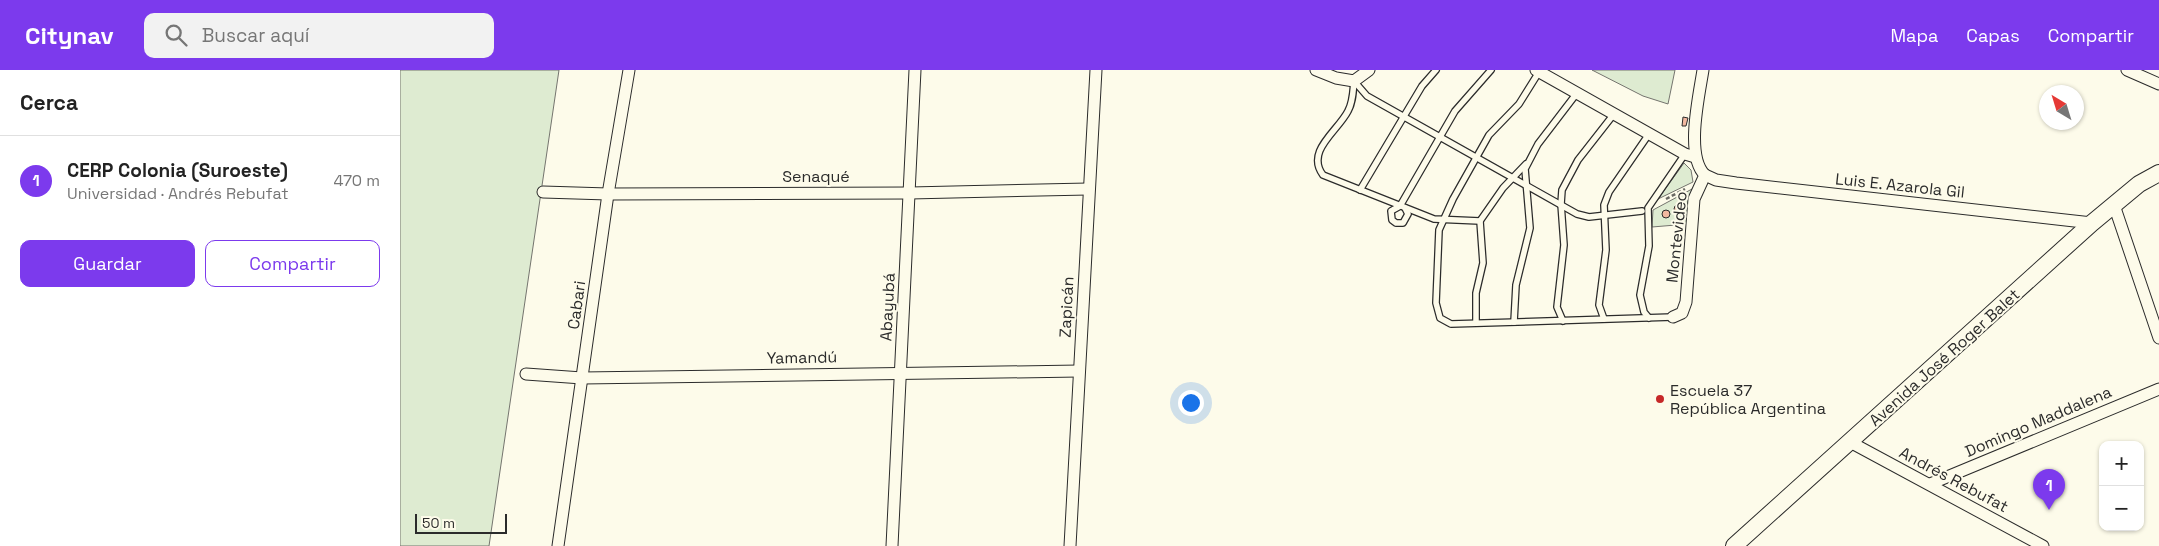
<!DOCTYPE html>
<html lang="es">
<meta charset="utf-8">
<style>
body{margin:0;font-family:"Space Grotesk",sans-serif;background:#f2f2f2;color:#222}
.controls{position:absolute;right:15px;bottom:15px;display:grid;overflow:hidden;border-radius:10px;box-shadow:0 1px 4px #0004}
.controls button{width:45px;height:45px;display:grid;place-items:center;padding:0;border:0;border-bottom:1px solid #e0e0e0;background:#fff;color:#222;font:25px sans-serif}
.compass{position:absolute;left:1639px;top:15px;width:45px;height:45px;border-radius:50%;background:#fff;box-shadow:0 1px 4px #0004;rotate:322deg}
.scale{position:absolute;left:15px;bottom:12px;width:92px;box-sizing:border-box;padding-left:5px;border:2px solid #2b2b2b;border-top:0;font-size:14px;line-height:18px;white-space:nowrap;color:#2b2b2b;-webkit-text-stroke:4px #fdfbea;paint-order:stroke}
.you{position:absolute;left:790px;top:332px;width:18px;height:18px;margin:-12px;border:4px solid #fff;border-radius:50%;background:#1a73e8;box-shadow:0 0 0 8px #1a73e833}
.badge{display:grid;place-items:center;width:32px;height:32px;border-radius:50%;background:#7c3aed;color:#fff;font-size:16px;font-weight:700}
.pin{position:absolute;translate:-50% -41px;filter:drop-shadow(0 1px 2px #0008)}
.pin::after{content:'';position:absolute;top:26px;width:18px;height:15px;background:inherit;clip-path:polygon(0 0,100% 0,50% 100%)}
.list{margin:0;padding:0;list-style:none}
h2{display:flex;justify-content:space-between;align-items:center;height:65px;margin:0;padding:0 20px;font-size:21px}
h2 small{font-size:16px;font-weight:400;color:#767676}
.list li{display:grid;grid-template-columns:32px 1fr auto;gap:15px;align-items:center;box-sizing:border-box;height:90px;padding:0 20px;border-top:1px solid #e0e0e0}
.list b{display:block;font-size:19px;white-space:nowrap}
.list p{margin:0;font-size:16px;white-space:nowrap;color:#767676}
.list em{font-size:16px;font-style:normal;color:#767676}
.actions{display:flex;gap:10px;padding:15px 20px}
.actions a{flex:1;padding:11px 0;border:1px solid #7c3aed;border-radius:10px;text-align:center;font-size:18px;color:#7c3aed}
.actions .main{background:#7c3aed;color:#fff}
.icon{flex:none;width:28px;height:28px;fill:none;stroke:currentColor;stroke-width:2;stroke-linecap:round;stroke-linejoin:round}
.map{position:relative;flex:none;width:1759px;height:476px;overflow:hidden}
header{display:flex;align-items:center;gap:30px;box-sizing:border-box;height:70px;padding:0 25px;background:#7c3aed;color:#fff}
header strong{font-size:24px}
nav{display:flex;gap:28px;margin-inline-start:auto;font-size:18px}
.search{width:350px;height:45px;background:#f2f2f2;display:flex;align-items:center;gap:12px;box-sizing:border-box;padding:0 18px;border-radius:10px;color:#767676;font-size:19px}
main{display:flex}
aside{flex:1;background:#fff}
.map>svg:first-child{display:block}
.green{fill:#deebd1;stroke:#74746e}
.building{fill:#f2b8a0;stroke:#2b2b2b}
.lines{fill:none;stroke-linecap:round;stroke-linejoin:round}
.lane-casing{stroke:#2b2b2b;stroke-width:8}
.street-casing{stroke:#2b2b2b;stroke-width:13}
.secondary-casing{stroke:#2b2b2b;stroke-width:18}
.path{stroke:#6a6964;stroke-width:2.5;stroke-dasharray:4 2.5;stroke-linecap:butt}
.lane{stroke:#fdfbea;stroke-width:5.5}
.street{stroke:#fdfbea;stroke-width:11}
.secondary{stroke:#fdfbea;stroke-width:16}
.poi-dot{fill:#c62828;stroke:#fdfbea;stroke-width:2}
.labels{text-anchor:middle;stroke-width:4;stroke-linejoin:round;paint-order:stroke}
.street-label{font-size:16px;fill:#2b2b2b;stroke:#fdfbea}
.poi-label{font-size:16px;fill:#2b2b2b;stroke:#fdfbea;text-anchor:start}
</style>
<header>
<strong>Citynav</strong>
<div class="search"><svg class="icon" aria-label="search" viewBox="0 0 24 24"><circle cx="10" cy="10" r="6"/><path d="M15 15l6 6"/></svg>Buscar aquí</div>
<nav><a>Mapa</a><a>Capas</a><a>Compartir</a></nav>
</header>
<main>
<aside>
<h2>Cerca<small></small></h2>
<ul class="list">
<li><span class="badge">1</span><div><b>CERP Colonia (Suroeste)</b><p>Universidad · Andrés Rebufat</p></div><em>470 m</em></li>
</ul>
<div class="actions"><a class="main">Guardar</a><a>Compartir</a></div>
</aside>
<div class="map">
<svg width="1759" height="476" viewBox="0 0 1759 476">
<rect width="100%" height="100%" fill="#fdfbea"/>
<g class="green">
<polygon points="0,0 159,0 89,476 0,476"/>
<polygon points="1192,0 1275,0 1268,34 1243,26"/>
<polygon points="1284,93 1291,100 1293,112 1258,129"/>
<polygon points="1292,119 1288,154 1252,157 1253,140"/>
</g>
<g class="building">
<polygon points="1283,47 1288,48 1286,56 1282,56"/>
<circle cx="1278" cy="139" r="4"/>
<circle cx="1266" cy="144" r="4"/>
</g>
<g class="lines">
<g class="lane-casing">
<g id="lane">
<polyline points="1139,2 1119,34 1089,65 1053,129 1039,160 1036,233 1040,248 1051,254 1273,247"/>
<path d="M954 11C953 22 953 32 948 41 938 61 905 81 923 105L1034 149 1080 151 1103 118 1126 94"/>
<polyline points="954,11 967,26 1177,144 1189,147 1242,141"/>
<polyline points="960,120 1022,16 1036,0"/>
<polyline points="1005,138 1008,144 1003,153 996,153 992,150 991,141 1000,136 1055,41 1091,0"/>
<polyline points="1249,248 1244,242 1240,225 1249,176 1248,138 1285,84"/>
<polyline points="1204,249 1199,235 1206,180 1204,135 1209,122 1249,64"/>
<polyline points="1163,251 1157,237 1164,175 1161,134 1162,120 1178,90 1214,44"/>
<polyline points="1114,252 1116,215 1130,158 1125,99 1138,74 1177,23"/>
<polyline points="1076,253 1076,223 1083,193 1080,151"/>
</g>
</g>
<g class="street-casing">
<g id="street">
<polyline points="916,0 936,8 954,11 969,0"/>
<polyline points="1136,0 1285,84 1295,87"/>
<polyline points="1727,0 1759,14"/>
<polyline points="1305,105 1316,110 1336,113 1692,153"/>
<polyline points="143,122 208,124 510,123 688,119"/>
<polyline points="1714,135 1759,268"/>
<path d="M1273 247 1282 243 1286 232 1294 129 1305 105C1285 86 1299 26 1303 0"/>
<polyline points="126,304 182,308 679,301"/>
<polyline points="1450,372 1643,476"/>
<polyline points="1530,414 1759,319"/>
<polyline points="158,476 208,124 229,0"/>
<polyline points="492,476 515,0"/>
<polyline points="670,476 696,0"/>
</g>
</g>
<g class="secondary-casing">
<polyline id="secondary" points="1334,476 1692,153 1739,114 1759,103"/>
</g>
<polyline class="path" points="1266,129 1285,119"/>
<use href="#lane" class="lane"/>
<use href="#street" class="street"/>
<use href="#secondary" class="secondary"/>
</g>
<circle class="poi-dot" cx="1260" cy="329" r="5"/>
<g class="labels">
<g class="street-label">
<text x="416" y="112">Senaqué</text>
<text transform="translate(1500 115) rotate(6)" y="6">Luis E. Azarola Gil</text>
<text transform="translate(1276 167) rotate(-84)" y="6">Montevideo</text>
<text transform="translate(176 235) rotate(-82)" y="6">Cabari</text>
<text transform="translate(487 237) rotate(-87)" y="6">Abayubá</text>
<text transform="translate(666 237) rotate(-87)" y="6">Zapicán</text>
<text transform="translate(402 287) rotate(-1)" y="6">Yamandú</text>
<text transform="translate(1544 287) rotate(-42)" y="6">Avenida José Roger Balet</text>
<text transform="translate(1638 351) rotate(-23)" y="6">Domingo Maddalena</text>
<text transform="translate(1554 409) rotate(28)" y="6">Andrés Rebufat</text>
</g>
<g class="poi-label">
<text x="1270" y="326">Escuela 37<tspan x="1270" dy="18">República Argentina</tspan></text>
</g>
</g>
</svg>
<div class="controls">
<button>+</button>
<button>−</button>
</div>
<svg class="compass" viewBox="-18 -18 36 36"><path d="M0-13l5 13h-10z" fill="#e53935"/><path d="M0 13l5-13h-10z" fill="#767676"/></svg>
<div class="scale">50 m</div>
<div class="you"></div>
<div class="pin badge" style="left:1649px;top:440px">1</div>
</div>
</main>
